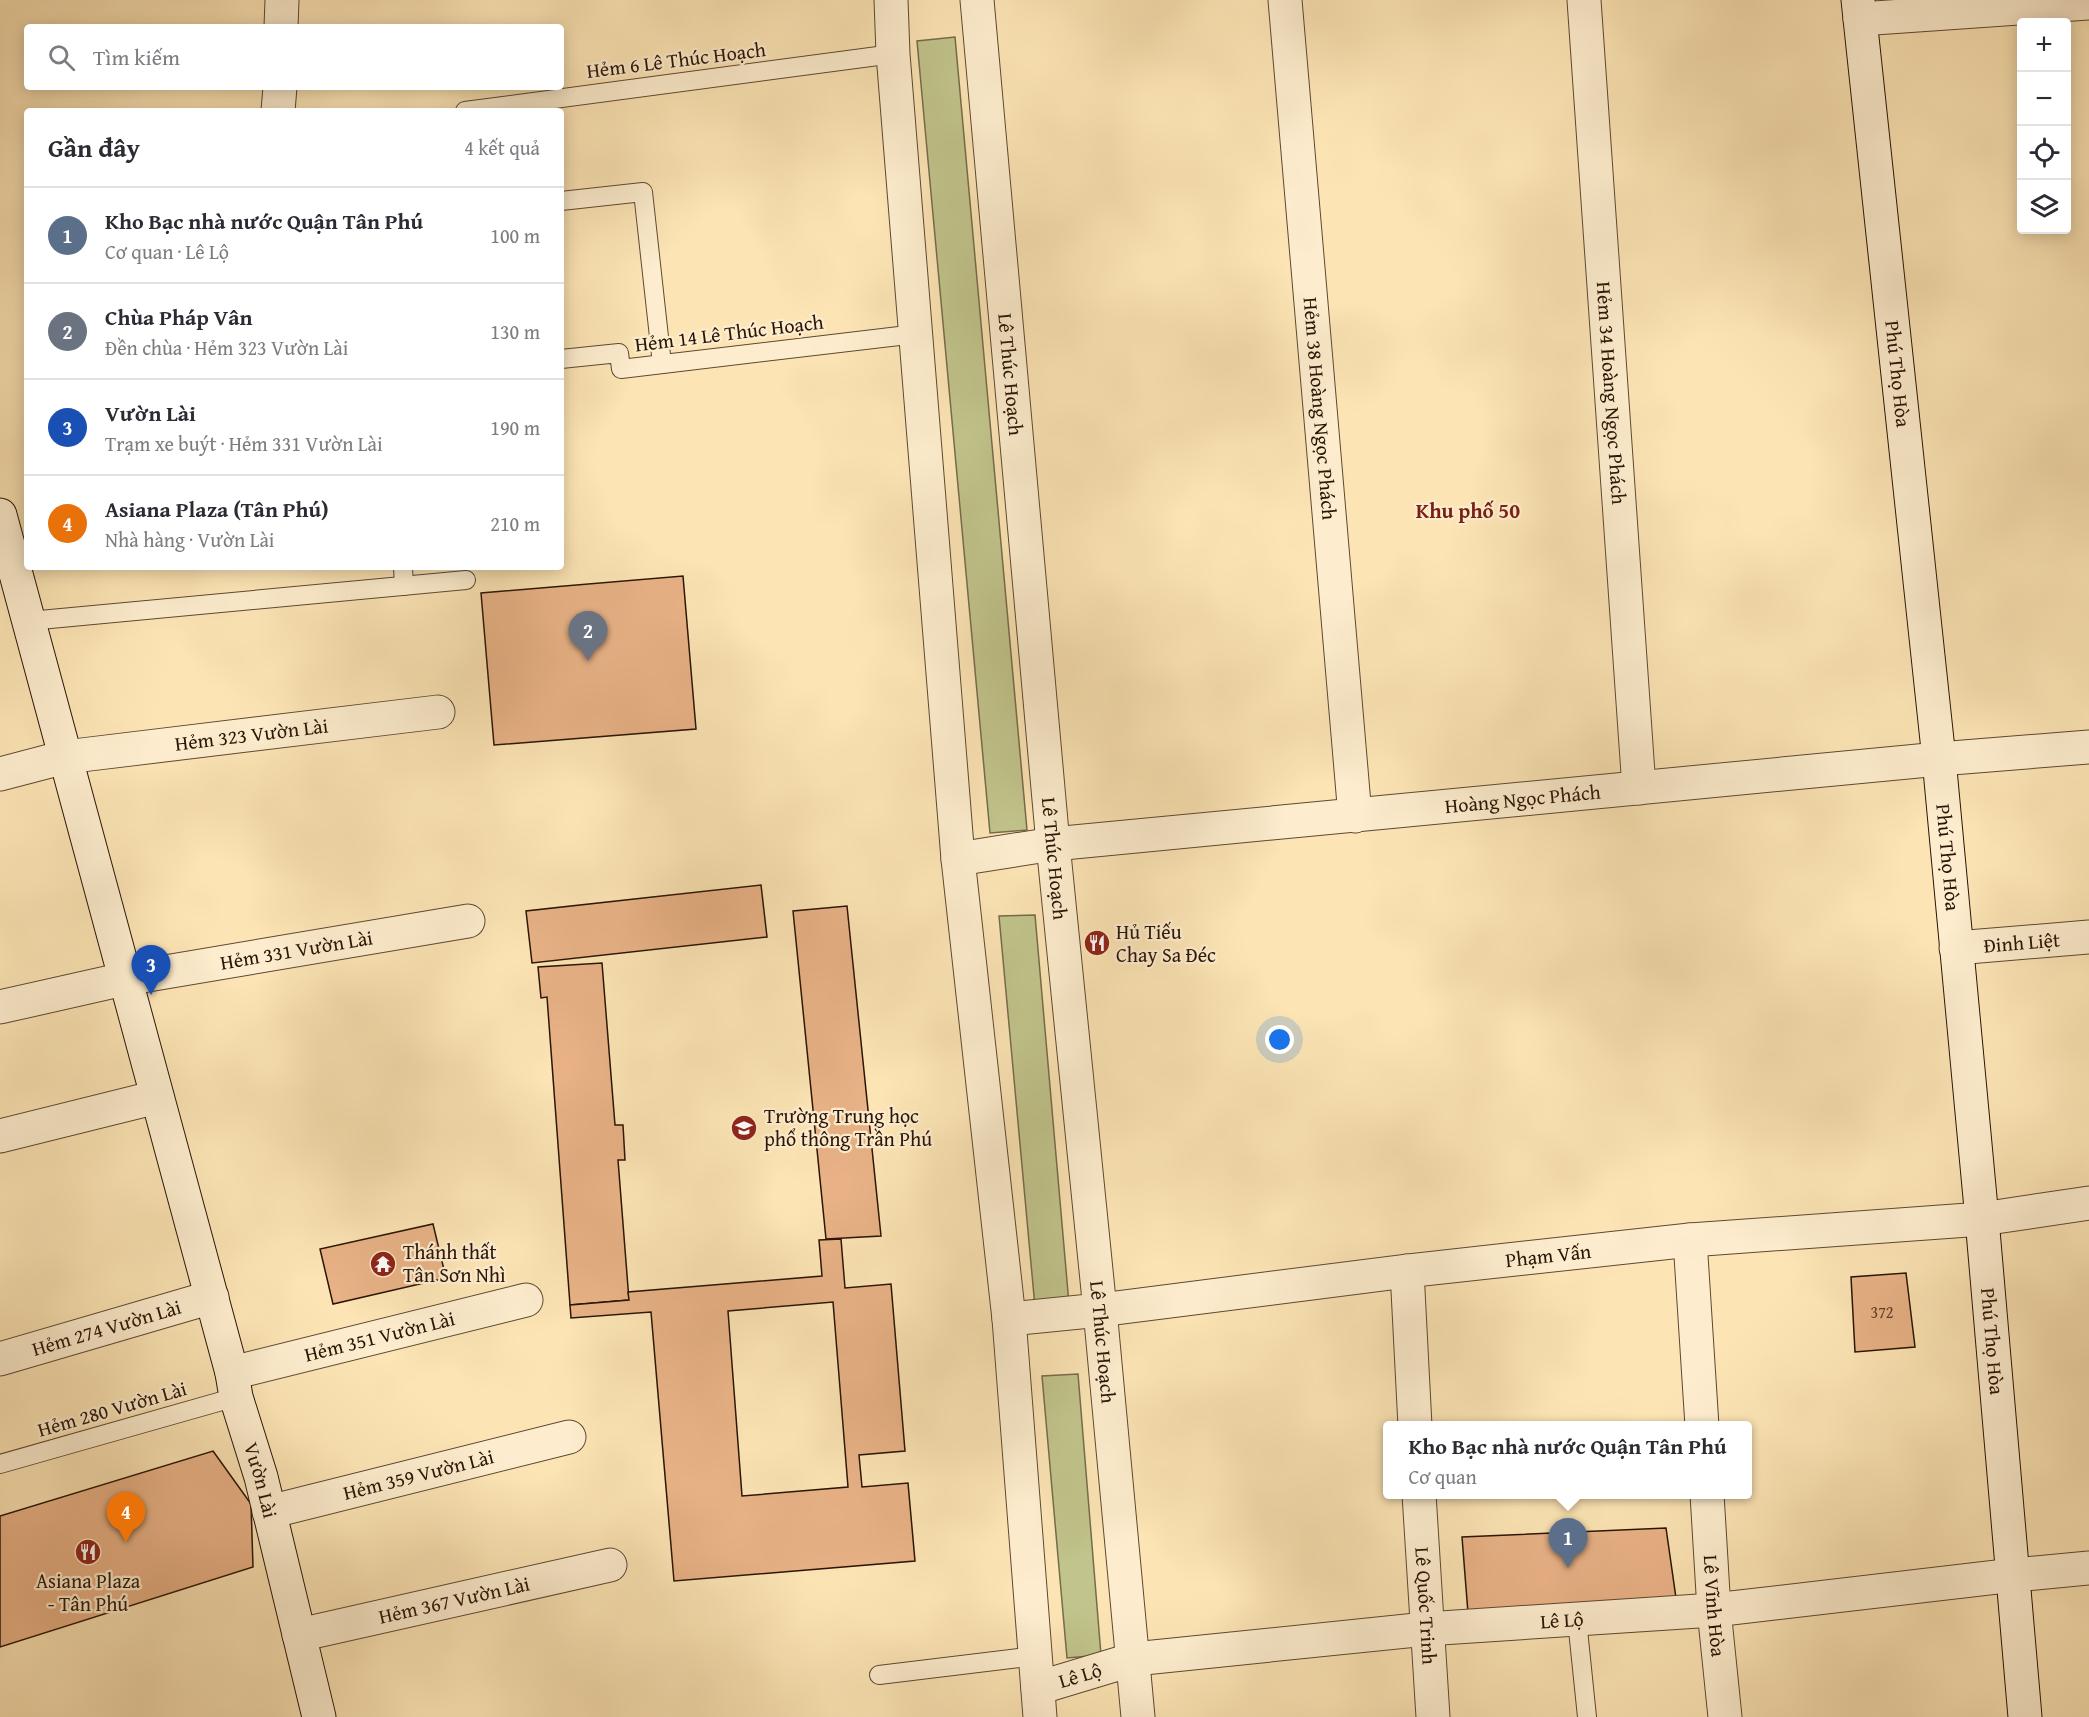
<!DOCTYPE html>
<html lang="vi">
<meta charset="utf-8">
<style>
body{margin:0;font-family:"Gentium Book Plus",serif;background:#f2f2f3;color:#2b2b33}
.controls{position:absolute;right:18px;top:18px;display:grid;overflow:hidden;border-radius:6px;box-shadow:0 3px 15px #0003}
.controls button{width:54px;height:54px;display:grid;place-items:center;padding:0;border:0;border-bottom:2px solid #e1e1e2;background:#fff;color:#2b2b33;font:30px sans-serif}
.you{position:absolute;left:1280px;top:1040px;width:21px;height:21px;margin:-15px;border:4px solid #fff;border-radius:50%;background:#1a73e8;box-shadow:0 0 0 9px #1a73e833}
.badge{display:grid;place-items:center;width:39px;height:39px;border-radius:50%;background:#7c3aed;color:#fff;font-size:20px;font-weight:700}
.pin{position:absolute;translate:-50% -50px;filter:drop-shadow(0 2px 3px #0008)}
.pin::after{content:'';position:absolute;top:32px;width:21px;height:18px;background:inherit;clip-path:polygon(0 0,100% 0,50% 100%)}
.popup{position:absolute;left:1383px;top:1421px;width:369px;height:78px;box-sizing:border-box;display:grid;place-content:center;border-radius:6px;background:#fff;filter:drop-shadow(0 2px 4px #0005);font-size:20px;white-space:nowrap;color:#7c7c81}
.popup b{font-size:22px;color:#2b2b33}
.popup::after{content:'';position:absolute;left:50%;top:100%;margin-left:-12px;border:12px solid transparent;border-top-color:#fff}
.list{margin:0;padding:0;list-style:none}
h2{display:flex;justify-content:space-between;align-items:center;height:78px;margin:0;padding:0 24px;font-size:26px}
h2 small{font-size:20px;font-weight:400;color:#7c7c81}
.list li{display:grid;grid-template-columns:39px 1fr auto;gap:18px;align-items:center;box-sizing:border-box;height:96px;padding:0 24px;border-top:2px solid #e1e1e2}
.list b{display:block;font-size:22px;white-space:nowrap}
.list p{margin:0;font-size:20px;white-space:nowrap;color:#7c7c81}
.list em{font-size:20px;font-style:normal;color:#7c7c81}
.icon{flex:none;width:33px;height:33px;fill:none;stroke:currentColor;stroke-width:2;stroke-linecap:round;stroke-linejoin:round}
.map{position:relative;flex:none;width:2089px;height:1717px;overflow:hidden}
.search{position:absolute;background:#fff;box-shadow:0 3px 15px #0003;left:24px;top:24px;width:540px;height:66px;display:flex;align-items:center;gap:15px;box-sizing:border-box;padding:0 21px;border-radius:6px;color:#7c7c81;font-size:22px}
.panel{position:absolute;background:#fff;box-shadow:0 3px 15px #0003;left:24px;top:108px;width:540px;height:462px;border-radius:6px}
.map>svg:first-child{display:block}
.green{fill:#c1c48c;stroke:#766c49;stroke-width:1.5}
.building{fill:#e8b286;stroke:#2a1406;stroke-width:1.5;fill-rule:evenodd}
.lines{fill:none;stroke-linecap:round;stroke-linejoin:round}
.lane-casing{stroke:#5e4832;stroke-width:20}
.street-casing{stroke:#5e4832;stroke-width:35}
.secondary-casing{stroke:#2a1406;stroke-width:35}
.lane{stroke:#fdedce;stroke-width:18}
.street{stroke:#fdedce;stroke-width:33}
.secondary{stroke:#fdedce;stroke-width:33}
.labels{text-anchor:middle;stroke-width:4.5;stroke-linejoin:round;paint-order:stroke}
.number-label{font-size:16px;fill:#5a3c26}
.street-label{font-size:20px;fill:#2a1406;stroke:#fdedce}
.poi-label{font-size:20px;fill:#2a1406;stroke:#fdedce;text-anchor:start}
.neighbourhood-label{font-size:21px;font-weight:bold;fill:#7a1f14;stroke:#fdedce}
</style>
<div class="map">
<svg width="2089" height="1717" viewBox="0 0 2089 1717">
<rect width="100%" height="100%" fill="#fce4b4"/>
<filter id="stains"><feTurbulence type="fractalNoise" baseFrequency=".00333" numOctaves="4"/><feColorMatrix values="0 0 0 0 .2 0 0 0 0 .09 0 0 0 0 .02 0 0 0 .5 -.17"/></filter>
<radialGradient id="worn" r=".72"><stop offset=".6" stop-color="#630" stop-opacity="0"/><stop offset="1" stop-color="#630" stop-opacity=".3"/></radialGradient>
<g class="green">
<polygon points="955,37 1027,830 990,833 917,41"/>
<polygon points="1035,915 1069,1304 1035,1307 999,916"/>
<polygon points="1078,1374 1101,1655 1067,1658 1042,1376"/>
</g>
<g class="building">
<polygon points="683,576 696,729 494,745 481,593"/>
<polygon points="761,885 767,937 532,963 526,911"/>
<polygon points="847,906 881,1236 826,1239 793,911"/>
<polygon points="602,963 615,1125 623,1125 625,1160 618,1160 629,1300 570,1305 547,997 541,998 538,967"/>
<polygon points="433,1224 446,1278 333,1304 320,1249"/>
<path d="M841 1239 845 1288 891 1284 905 1451 859 1455 862 1487 908 1483 915 1561 674 1581 651 1312 571 1318 570 1305 629 1300 628 1292 822 1276 819 1240ZM833 1302 848 1487 742 1496 728 1311Z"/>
<polygon points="1906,1273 1915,1347 1855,1352 1851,1277"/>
<polygon points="213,1451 251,1504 253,1567 0,1647 0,1516"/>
<polygon points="1666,1528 1676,1598 1468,1613 1462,1537"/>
</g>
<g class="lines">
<g class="lane-casing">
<g id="lane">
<polyline points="465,111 893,54"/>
<polyline points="561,201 643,192 662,364"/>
<polyline points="561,359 619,353 621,369 916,334"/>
<polyline points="403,567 404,586"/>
<polyline points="29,621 466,580"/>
<polyline points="0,1464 236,1397"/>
<polyline points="1577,1620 1587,1717"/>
<polyline points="879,1675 1035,1656"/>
</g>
</g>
<g class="street-casing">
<g id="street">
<polyline points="891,0 893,54 958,859 1009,1319 1040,1717"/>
<path id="s1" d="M977 0 1053 844 1100 1310 1138 1717"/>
<path id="s2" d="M1285 0 1355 816"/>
<path id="s3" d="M1584 0 1639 788"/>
<polyline points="1860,19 2089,3"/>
<polyline points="281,27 282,0"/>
<polyline points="278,111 280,87"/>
<path id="s4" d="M0 774 65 757 438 712"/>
<path id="s5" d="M958 859 1053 844 1939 759 2089 747"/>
<path id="s6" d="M1956 948 2089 937"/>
<path id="s7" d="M0 1007 124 979 468 921"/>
<polyline points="0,1136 157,1097"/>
<polyline points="1690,1240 1702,1426"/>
<polyline points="1407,1271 1415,1426"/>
<path id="s8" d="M1009 1319 1100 1310 1407 1271 1690 1240 1982 1219 2089 1203"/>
<path id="s9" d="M0 1359 212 1297"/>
<path id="s10" d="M232 1373 526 1300"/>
<path id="s11" d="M1419 1494 1433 1717"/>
<path id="s12" d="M1707 1494 1714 1610 1725 1717"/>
<path id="s13" d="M269 1512 569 1437"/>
<path id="s14" d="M299 1635 610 1565"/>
<path id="s15" d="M1038 1688 1134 1659 1426 1629 1714 1610 2014 1575 2089 1568"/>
</g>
</g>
<g class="secondary-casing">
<g id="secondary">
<path id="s16" d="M1858 0 1939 759 1982 1219 2025 1717"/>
<path id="s17" d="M0 515 232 1373 236 1397 261 1477 319 1717"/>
</g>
</g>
<use href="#lane" class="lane"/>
<use href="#street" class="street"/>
<use href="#secondary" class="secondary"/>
</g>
<defs>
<g id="restaurant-disc" transform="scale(1.35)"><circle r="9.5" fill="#8f2418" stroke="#fdedce"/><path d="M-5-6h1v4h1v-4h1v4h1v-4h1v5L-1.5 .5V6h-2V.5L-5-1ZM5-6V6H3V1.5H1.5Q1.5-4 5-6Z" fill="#fff"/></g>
<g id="school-disc" transform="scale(1.35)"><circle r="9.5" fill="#8f2418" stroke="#fdedce"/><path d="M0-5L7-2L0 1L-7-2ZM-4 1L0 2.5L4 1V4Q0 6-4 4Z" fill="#fff"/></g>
<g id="temple-disc" transform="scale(1.35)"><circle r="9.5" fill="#8f2418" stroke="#fdedce"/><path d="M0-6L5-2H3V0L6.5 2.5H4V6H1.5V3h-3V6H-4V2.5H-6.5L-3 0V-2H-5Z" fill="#fff"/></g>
</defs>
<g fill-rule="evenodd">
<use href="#restaurant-disc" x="1097" y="943"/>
<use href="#school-disc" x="744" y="1128"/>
<use href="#temple-disc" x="383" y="1264"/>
<use href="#restaurant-disc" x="88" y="1552"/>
</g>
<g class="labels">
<g class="number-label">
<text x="1882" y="1318">372</text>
</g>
<g class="street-label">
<text transform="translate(676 60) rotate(-7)" y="7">Hẻm 6 Lê Thúc Hoạch</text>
<text transform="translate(729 333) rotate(-7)" y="7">Hẻm 14 Lê Thúc Hoạch</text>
<text dy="7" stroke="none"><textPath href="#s16" startOffset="376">Phú Thọ Hòa</textPath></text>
<text dy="7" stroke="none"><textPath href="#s1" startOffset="376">Lê Thúc Hoạch</textPath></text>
<text dy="7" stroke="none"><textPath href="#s3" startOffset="394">Hẻm 34 Hoàng Ngọc Phách</textPath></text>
<text dy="7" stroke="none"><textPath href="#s2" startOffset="410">Hẻm 38 Hoàng Ngọc Phách</textPath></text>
<text dy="7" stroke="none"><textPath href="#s4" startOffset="255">Hẻm 323 Vườn Lài</textPath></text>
<text dy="7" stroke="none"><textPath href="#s5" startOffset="568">Hoàng Ngọc Phách</textPath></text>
<text dy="7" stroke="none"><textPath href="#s16" startOffset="862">Phú Thọ Hòa</textPath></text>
<text dy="7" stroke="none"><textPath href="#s1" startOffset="862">Lê Thúc Hoạch</textPath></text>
<text dy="7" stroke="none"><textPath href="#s6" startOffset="66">Đinh Liệt</textPath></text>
<text dy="7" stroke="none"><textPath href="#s7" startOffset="302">Hẻm 331 Vườn Lài</textPath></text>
<text dy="7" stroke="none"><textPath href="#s8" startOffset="543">Phạm Vấn</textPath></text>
<text dy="7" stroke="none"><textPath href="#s9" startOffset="111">Hẻm 274 Vườn Lài</textPath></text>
<text dy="7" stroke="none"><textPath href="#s10" startOffset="152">Hẻm 351 Vườn Lài</textPath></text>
<text dy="7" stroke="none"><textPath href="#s1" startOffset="1348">Lê Thúc Hoạch</textPath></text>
<text dy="7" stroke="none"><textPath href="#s16" startOffset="1348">Phú Thọ Hòa</textPath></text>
<text transform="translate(112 1409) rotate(-16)" y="7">Hẻm 280 Vườn Lài</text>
<text dy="7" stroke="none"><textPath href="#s13" startOffset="154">Hẻm 359 Vườn Lài</textPath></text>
<text dy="7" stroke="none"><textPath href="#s17" startOffset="1000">Vườn Lài</textPath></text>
<text dy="7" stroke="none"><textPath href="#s14" startOffset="159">Hẻm 367 Vườn Lài</textPath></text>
<text dy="7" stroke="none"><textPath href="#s11" startOffset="112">Lê Quốc Trinh</textPath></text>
<text dy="7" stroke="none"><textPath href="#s12" startOffset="112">Lê Vĩnh Hòa</textPath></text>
<text dy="7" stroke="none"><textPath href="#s15" startOffset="530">Lê Lộ</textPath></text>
<text dy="7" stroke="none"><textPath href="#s15" startOffset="44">Lê Lộ</textPath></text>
</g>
<g class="poi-label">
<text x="1116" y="939">Hủ Tiếu<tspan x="1116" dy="23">Chay Sa Đéc</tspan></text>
<text x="764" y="1123">Trường Trung học<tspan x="764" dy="23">phổ thông Trần Phú</tspan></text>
<text x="403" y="1259">Thánh thất<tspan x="403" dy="23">Tân Sơn Nhì</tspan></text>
<text x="88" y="1588" text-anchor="middle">Asiana Plaza<tspan x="88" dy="23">- Tân Phú</tspan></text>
</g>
<g class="neighbourhood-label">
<text x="1468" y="518">Khu phố 50</text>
</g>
</g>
<rect width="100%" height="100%" filter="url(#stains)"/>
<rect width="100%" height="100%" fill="url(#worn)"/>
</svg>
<div class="controls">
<button>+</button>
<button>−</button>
<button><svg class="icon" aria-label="locate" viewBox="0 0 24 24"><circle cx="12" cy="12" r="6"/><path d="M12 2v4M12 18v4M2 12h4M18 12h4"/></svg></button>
<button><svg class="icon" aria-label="layers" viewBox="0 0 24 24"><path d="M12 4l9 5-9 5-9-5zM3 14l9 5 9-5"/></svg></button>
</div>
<div class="you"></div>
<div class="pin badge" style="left:1568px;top:1568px;background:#5c6f8a">1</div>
<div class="popup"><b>Kho Bạc nhà nước Quận Tân Phú</b>Cơ quan</div>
<div class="pin badge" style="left:588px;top:661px;background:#6b7280">2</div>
<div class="pin badge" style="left:151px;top:995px;background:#1a4fb4">3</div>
<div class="pin badge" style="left:126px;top:1542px;background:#e8710a">4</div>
<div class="search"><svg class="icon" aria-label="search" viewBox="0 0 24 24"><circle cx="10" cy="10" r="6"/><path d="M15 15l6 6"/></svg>Tìm kiếm</div>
<section class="panel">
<h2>Gần đây<small>4 kết quả</small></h2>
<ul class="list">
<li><span class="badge" style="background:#5c6f8a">1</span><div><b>Kho Bạc nhà nước Quận Tân Phú</b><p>Cơ quan · Lê Lộ</p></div><em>100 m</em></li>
<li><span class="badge" style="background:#6b7280">2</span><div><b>Chùa Pháp Vân</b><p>Đền chùa · Hẻm 323 Vườn Lài</p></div><em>130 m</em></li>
<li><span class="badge" style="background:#1a4fb4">3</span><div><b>Vườn Lài</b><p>Trạm xe buýt · Hẻm 331 Vườn Lài</p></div><em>190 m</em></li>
<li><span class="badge" style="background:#e8710a">4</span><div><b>Asiana Plaza (Tân Phú)</b><p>Nhà hàng · Vườn Lài</p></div><em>210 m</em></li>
</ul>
</section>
</div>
